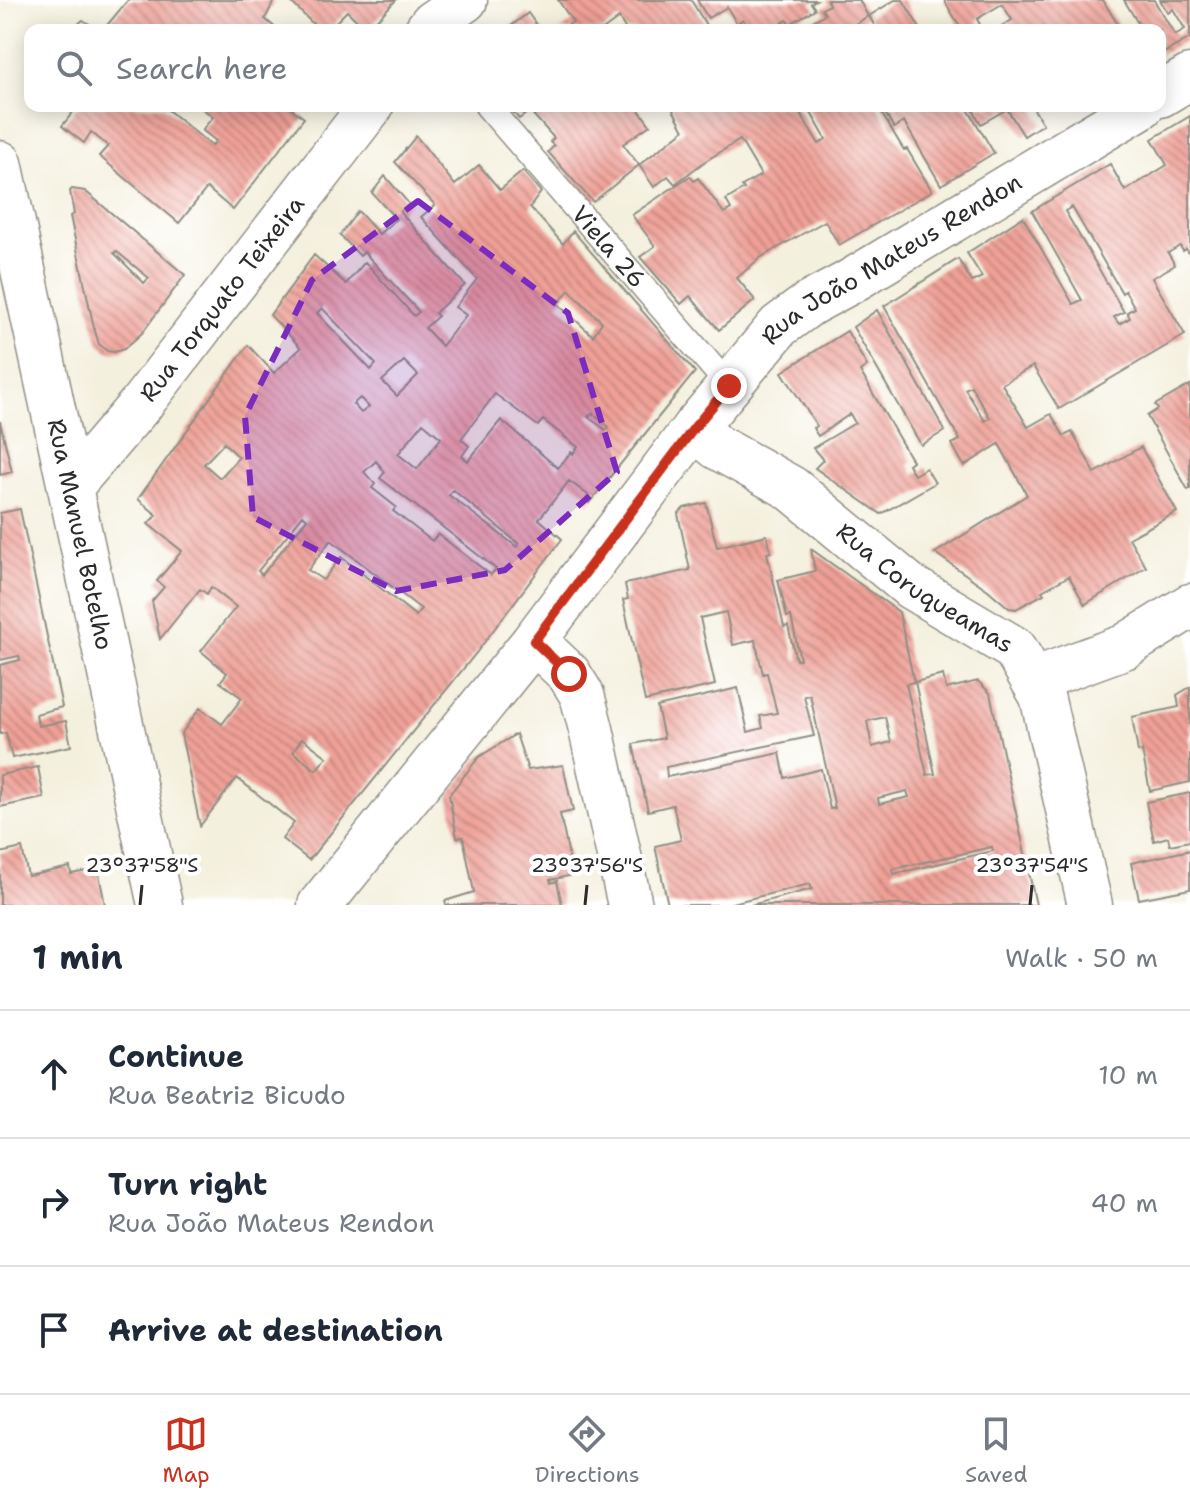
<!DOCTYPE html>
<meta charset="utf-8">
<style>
body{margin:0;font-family:"Shantell Sans",sans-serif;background:#f2f2f3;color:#1f2937}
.stop{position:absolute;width:24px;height:24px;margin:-18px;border:6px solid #c8321e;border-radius:50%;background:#fff}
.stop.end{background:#c8321e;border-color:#fff;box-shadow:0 2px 8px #0008}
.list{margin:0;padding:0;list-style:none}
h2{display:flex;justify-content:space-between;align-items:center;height:104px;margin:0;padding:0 32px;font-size:34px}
h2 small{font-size:26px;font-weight:400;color:#747a83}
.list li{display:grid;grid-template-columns:52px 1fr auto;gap:24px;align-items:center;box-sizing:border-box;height:128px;padding:0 32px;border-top:2px solid #e0e1e3}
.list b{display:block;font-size:30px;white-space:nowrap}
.list p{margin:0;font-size:26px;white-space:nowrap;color:#747a83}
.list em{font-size:26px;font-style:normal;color:#747a83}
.icon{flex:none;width:44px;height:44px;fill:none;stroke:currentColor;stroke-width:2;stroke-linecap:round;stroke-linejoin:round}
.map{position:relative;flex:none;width:1190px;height:905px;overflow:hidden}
.search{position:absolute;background:#fff;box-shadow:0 4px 20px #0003;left:24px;right:24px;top:24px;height:88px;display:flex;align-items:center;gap:20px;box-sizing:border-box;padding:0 28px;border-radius:16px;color:#747a83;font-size:30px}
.sheet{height:488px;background:#fff}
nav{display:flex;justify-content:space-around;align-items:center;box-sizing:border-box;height:112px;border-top:2px solid #e0e1e3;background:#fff;font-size:22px;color:#747a83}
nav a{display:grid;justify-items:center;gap:4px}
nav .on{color:#c8321e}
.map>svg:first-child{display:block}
.building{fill:url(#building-back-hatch);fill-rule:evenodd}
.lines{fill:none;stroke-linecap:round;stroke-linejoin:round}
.lane-casing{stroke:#908e84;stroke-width:27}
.street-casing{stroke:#908e84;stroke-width:47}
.lane{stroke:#fff;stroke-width:24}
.street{stroke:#fff;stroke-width:44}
.route{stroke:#c8321e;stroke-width:10}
.marked{fill:#7b2cbf;fill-opacity:0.2;stroke:#7b2cbf;stroke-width:6;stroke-dasharray:16 10;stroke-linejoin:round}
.ticks{fill:none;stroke:#2b2b2b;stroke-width:3}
.labels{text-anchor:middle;stroke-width:8;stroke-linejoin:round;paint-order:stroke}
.street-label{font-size:24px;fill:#2b2b2b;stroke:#fff}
.ticks-label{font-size:20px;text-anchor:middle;fill:#2b2b2b;stroke:#fff;stroke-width:8;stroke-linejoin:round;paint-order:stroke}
</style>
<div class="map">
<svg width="1190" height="905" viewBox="0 0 1190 905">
<defs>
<pattern id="building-back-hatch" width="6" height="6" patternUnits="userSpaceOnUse" patternTransform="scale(2)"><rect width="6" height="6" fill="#efa097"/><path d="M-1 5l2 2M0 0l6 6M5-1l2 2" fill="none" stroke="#c2837b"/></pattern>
</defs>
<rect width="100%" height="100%" fill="#fff"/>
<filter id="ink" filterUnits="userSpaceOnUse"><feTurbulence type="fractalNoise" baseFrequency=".0125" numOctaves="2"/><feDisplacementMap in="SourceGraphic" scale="16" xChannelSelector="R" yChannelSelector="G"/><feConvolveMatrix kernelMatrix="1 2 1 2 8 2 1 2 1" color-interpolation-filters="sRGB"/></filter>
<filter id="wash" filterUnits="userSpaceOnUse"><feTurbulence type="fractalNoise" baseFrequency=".006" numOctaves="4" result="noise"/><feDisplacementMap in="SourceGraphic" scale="32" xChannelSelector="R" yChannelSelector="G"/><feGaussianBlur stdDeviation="1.8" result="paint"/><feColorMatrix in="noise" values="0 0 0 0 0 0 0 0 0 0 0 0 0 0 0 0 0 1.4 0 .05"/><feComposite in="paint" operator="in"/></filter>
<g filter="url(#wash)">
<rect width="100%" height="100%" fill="#f4f0de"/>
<g id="blocks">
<g class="building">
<polygon points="128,0 273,0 274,1 265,19 278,30 103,30"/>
<polygon points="289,0 396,0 367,30 347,11 328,30 319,30"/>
<polygon points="558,0 691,0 709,30 626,30 619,18 604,29 605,30 560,30 573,22"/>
<polygon points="697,0 816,0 811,3 815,9 790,24 787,20 771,30 750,30 743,19 737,24 727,7 708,18"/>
<polygon points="827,0 859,0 868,16 846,30 797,30 825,14 822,9 829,5"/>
<polygon points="895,0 903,0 921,30 877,30 869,16"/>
<polygon points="944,0 1103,0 1121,30 1045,30 1043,27 1038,30 996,30 1012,20 1002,4 977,19 983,30 962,30"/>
<polygon points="1124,0 1154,0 1175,35 1185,29 1173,9 1168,13 1160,0 1190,0 1190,38 1160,55 1160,30 1130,30 1139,25"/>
<polygon points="528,13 540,30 506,30"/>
<polygon points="83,20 99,30 71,30"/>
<polygon points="78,106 163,106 212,146 216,141 202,130 213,117 199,106 288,106 304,118 233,210 207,188 179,223 99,156 108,146 91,132 84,143 62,126"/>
<polygon points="508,106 636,106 650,125 623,144 639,165 593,202 548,152 554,146 550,142 554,138 530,111 519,119"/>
<polygon points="671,106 796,106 819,144 826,139 807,106 877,106 904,150 907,149 932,191 839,245 825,221 760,258 737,278 755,300 719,330 690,296 681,304 640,257 655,246 632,215 690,176 694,181 698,178 724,213 731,209 726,200 744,189 742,186 761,175 740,140 704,162 675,184 668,176 654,187 639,165 684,130"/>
<polygon points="881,106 966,106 994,153 941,185 904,122 894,128"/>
<polygon points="971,106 1032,106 1043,124 1024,136 1007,109 981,124"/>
<path d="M1190 116V255L1186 249 1183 251 1180 246 1168 253 1175 265 1152 278 1185 335 1059 409 1033 366 1002 384 1028 427 1051 414 1064 436 1072 432 1095 473 1141 447 1177 512 1129 538 1146 567 1087 603 1085 605 1069 576 1042 591 1044 594 1016 609 1009 608 988 590 935 553 1027 495 999 444 964 466 952 444 960 440 884 306 958 259 972 282 982 277 967 253 1023 217 1073 304 1082 300 1032 211 1110 164 1125 191 1167 165 1152 139ZM1072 207 1122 293 1125 291 1135 308 1127 312 1130 318 1119 324 1114 317 1124 312 1065 211ZM971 386 990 418 985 421 965 389Z"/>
<path d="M416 136 455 185 479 165 500 190 523 171 541 192 530 207 563 244 573 231 695 372 589 503 586 500 588 495 569 481 539 519 562 539 477 652 309 860 282 839 294 823 237 778 200 826 181 734 200 708 222 724 242 698 220 682 227 673 201 651 236 607 211 587 207 594 200 589 160 639 152 601 164 587 157 581 182 551 148 524 157 515 138 499 248 345 274 373 301 348 270 315 314 255 346 284 365 262 414 316 419 312 364 252 360 256 340 235 358 211 379 234 396 219 372 193 385 176 409 204 400 212 465 285 435 313 438 316 425 328 442 346 466 315 455 307 477 279 421 217 435 205 395 162ZM569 290 602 322 593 336 558 304ZM322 308 376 364 371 370 317 313ZM404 361 418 375 397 396 382 381ZM495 394 538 426 543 420 578 447 573 454 571 452 558 468 501 420 468 461 462 456 469 446 461 439ZM360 398 369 407 361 413 353 404ZM592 413 609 427 606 430 588 417ZM423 423 441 438 417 469 398 454ZM224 443 239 457 220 478 204 464ZM376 461 385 472 380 478 496 569 491 575 438 534 432 541 393 511 396 507 372 488 375 484 364 472ZM453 490 519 544 517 547 449 495ZM303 515 307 519 262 575 258 571ZM331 540 421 609 416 616 341 557 323 580 308 570ZM302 738 327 757 316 770 293 752Z"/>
<path d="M72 189 85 191 185 275 142 333 124 349 114 352 107 351 99 344 94 328 70 216 74 214 70 191ZM116 251 149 278 144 283 114 253Z"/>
<polygon points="877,310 945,431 921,445 853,327"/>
<polygon points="847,331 867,366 860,371 912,461 908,464 914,475 926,468 935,483 881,514 815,468 823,460 813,448 855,423 850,414 818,436 813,428 817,426 782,372"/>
<polygon points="1190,385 1190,489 1188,490 1147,416 1158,409 1155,405"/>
<polygon points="0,421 12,472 0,475"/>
<path d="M706 503 717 547 767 535 771 552 767 553 784 627 788 626 796 660 800 659 791 616 787 617 778 580 815 571 811 549 899 612 914 682 906 684 927 775 935 774 915 682 943 675 946 689 978 681 990 693 1036 905H751L812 889 810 884 724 905H668L655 846 681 840 673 805 648 811 633 744 664 738 657 707 738 688 748 732 763 728 760 716 777 713 767 673 763 674 755 640 733 645 726 612 700 618 715 685 645 701 623 600 628 599 625 584 690 570 678 514 684 508ZM810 695 835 808 830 809 821 769 785 778 780 753 667 777 666 767 814 736 804 696ZM885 717 891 742 872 747 867 721ZM907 791 909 797 879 804 878 798ZM992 847 993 851 894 874 893 869Z"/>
<polygon points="20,509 62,707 36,714 38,726 66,721 71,746 12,758 6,733 0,734 0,665 20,660 19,656 0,660 0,513"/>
<polygon points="1190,687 1190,782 1150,791 1142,751 1138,752 1132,717 1179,707 1177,695"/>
<polygon points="516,734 528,770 563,765 573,811 560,814 573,875 550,880 551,883 557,881 562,905 446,905 445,901 474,892 463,837 457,838 449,795 479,757"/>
<polygon points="38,767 44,798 0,807 0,775"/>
<polygon points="1190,793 1190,841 1170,845 1168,837 1154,841 1146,802"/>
<polygon points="22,848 28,876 70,867 71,874 98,869 105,905 0,905 0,853"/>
<polygon points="1190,850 1190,889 1139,899 1131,863"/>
</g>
</g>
</g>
<g filter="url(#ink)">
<use href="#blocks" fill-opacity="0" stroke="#908e84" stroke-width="2"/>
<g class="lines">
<g class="lane-casing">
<g id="lane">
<path id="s1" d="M487 106 729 386"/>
</g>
</g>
<g class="street-casing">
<g id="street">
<polyline points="427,30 432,23 465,0"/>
<polyline points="1160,95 1190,77"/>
<path id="s2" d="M0 163 160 905"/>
<path id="s3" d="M694 428 717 447 791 488 911 587 1015 649 1042 696 1090 905"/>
<path id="s4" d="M70 487 141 404 371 106"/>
<polyline points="534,641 569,674 582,695 591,729 630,905"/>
<polyline points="1033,680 1124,647 1190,606"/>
<path id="s5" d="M320 905 534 641 694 428 779 326 809 304 848 283 1142 106"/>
</g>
</g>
<use href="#lane" class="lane"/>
<use href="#street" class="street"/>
</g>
</g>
<g class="lines" filter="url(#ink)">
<polyline class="route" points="569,674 534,641 694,428 729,386"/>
</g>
<path class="marked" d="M418 201 568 313 617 472 505 570 396 591 253 517 245 416 312 280Z"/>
<path class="ticks" d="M140 905 142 885M585 905 587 885M1030 905 1032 885"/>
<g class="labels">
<g class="street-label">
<text dy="8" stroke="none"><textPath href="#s1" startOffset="186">Viela 26</textPath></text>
<text dy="8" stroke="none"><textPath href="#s5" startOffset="870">Rua João Mateus Rendon</textPath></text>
<text dy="8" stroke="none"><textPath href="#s4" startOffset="242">Rua Torquato Teixeira</textPath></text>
<text dy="8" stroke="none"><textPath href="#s2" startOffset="380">Rua Manuel Botelho</textPath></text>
<text dy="8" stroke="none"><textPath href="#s3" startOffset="282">Rua Coruqueamas</textPath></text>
</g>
</g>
<g class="ticks-label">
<text x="142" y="872">23°37'58"S</text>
<text x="587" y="872">23°37'56"S</text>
<text x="1032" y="872">23°37'54"S</text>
</g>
</svg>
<div class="stop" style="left:569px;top:674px"></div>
<div class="stop end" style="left:729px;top:386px"></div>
<div class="search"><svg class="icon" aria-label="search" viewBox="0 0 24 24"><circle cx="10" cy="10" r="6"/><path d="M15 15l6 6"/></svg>Search here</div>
</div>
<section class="sheet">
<h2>1 min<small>Walk · 50 m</small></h2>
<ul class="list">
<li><svg class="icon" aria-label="ahead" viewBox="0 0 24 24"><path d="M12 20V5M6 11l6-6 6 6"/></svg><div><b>Continue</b><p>Rua Beatriz Bicudo</p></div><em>10 m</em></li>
<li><svg class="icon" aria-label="right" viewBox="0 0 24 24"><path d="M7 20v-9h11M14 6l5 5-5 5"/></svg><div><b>Turn right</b><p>Rua João Mateus Rendon</p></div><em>40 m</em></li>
<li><svg class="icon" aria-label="arrive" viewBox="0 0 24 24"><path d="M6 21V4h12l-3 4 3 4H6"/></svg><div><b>Arrive at destination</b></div></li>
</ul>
</section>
<nav>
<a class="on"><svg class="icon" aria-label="map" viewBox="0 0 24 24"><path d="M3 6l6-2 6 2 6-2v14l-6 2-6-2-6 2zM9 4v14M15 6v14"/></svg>Map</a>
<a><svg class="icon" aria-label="directions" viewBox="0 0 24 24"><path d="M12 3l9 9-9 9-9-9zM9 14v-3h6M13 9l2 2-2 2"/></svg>Directions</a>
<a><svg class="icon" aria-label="saved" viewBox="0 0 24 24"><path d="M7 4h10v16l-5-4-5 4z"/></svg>Saved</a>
</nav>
